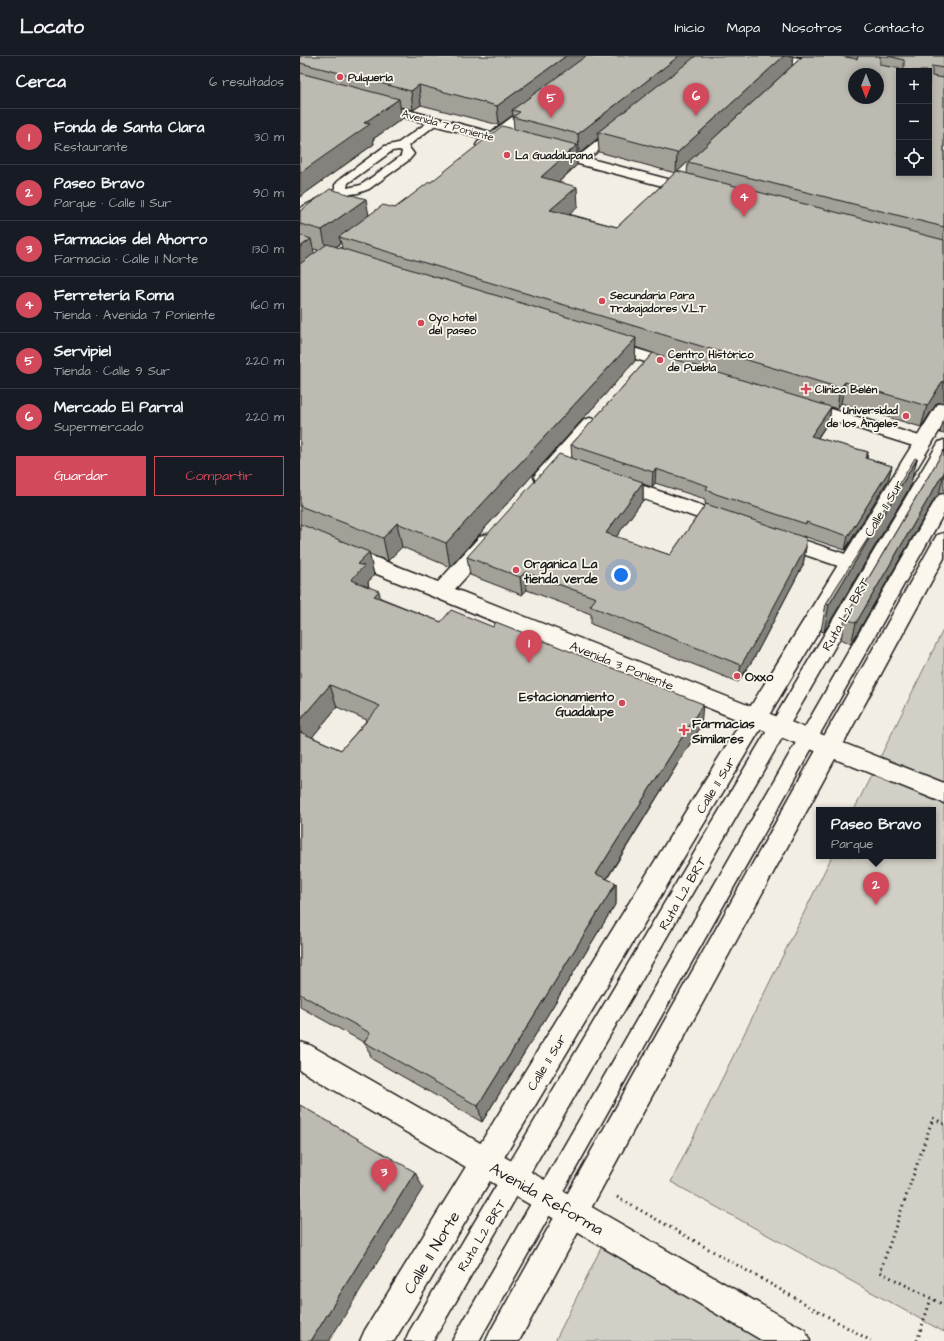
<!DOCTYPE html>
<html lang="es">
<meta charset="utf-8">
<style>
body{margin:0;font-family:"Architects Daughter",sans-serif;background:#242831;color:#f1f3f6}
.controls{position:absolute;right:12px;top:12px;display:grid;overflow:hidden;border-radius:0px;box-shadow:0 2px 6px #0003}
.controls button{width:36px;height:36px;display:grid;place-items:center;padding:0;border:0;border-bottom:1px solid #363941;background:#171b24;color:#f1f3f6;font:20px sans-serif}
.compass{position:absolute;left:548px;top:12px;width:36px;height:36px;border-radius:50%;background:#171b24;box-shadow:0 2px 6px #0003;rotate:180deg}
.you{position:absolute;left:321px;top:519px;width:14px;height:14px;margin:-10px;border:3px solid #fff;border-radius:50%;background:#1a73e8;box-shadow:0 0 0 6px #1a73e833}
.badge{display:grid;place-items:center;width:26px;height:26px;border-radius:50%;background:#d1495b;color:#fff;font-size:13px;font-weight:700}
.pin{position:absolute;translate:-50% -33px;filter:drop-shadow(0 1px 2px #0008)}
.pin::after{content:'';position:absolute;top:21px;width:14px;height:12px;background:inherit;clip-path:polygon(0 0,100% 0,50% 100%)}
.popup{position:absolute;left:516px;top:751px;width:120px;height:52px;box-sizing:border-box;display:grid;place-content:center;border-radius:0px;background:#171b24;filter:drop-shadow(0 1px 3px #0005);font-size:13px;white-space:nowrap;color:#9ea1a6}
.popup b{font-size:15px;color:#f1f3f6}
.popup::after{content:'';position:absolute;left:50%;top:100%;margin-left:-8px;border:8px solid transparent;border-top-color:#171b24}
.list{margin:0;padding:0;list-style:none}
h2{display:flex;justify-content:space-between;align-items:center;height:52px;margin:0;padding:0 16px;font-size:17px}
h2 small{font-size:13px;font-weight:400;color:#9ea1a6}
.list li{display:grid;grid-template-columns:26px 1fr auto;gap:12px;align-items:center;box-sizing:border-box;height:56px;padding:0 16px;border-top:1px solid #363941}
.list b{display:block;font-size:15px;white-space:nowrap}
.list p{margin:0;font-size:13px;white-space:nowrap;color:#9ea1a6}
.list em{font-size:13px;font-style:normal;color:#9ea1a6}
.actions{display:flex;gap:8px;padding:12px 16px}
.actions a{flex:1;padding:9px 0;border:1px solid #d1495b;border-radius:0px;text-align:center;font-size:14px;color:#d1495b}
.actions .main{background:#d1495b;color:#fff}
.icon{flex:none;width:22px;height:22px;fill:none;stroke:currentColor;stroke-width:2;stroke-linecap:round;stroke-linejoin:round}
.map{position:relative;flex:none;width:644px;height:1285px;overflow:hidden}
header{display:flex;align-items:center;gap:24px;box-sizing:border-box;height:56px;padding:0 20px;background:#171b24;border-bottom:1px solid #363941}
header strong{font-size:19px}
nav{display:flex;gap:22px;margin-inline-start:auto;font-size:14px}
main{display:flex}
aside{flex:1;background:#171b24}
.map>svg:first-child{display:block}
.green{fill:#d2cfc6;stroke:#777671}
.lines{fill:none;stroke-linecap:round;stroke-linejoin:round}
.service-casing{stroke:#1c1c1c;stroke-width:3}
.minor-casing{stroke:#1c1c1c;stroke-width:3}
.tertiary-casing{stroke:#1c1c1c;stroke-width:3}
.primary-casing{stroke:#1c1c1c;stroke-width:3}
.path{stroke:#1c1c1c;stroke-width:3;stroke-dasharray:1.5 4;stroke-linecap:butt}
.service{fill:#fbf7ec;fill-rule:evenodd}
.minor{fill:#fbf7ec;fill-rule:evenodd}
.tertiary{fill:#fbf7ec;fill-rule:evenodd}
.primary{fill:#fbf7ec;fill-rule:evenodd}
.wall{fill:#a3a098;stroke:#1c1c1c;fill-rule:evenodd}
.shaded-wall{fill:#84827c;stroke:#1c1c1c}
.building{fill:#bdbab1;stroke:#1c1c1c;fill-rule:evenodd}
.poi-dot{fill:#d1495b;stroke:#fbf7ec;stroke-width:1.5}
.labels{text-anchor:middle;stroke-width:3.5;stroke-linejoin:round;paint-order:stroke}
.far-poi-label{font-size:11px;font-weight:bold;fill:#1c1c1c;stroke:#fbf7ec;text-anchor:start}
.far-street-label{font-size:11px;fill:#1c1c1c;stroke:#fbf7ec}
.street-label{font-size:13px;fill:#1c1c1c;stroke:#fbf7ec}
.poi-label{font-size:13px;font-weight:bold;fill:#1c1c1c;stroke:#fbf7ec;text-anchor:start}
.near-street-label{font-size:16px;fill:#1c1c1c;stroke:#fbf7ec}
</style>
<header>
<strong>Locato</strong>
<nav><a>Inicio</a><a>Mapa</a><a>Nosotros</a><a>Contacto</a></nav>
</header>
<main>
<aside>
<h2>Cerca<small>6 resultados</small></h2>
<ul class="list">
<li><span class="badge">1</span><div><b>Fonda de Santa Clara</b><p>Restaurante</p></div><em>30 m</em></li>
<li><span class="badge">2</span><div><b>Paseo Bravo</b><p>Parque · Calle 11 Sur</p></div><em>90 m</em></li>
<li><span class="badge">3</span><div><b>Farmacias del Ahorro</b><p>Farmacia · Calle 11 Norte</p></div><em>130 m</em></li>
<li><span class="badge">4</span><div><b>Ferretería Roma</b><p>Tienda · Avenida 7 Poniente</p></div><em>160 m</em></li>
<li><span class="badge">5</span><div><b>Servipiel</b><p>Tienda · Calle 9 Sur</p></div><em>220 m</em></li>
<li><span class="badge">6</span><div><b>Mercado El Parral</b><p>Supermercado</p></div><em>220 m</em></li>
</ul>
<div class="actions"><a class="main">Guardar</a><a>Compartir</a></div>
</aside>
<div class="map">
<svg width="644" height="1285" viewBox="0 0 644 1285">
<rect width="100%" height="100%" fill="#f2eee4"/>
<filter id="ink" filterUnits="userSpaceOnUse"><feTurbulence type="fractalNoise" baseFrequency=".025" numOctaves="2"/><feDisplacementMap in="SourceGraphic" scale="8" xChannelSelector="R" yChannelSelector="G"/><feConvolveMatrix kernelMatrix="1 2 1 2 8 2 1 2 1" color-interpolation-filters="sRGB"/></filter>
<g filter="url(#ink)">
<g class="green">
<polygon points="644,572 644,1276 371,1126 532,800 633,800 633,754 554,754"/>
<polygon points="304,1186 472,1285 255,1285"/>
</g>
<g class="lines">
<g class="service-casing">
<g id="service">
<path d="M134 62 138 63 139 65 138 67 108 90 114 98 109 104 69 133 58 137 44 139 0 161V152L35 134V129L40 123 85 90 98 87ZM99 94 102 95 101 100 61 129 47 132 48 127 92 95Z"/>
<polygon points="318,71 322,72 323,74 322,76 284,106 276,106 274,104 276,102 314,72"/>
<polygon points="644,384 644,402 133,1285 105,1285 109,1276 637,389 639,386"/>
<polygon points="644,438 644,457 179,1285 152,1285 636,443 639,439"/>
</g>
</g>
<g class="minor-casing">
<g id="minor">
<polygon points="466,0 489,0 556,14 562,18 554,18 554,21 472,4"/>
<polygon points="73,45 221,84 223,87 221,90 216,91 69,52 67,49 69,46"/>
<polygon points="249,92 398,131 400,134 398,137 393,138 244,99 242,96 244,93"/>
<polygon points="307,284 383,307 385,311 383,315 377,316 301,292 299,289 301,286"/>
<polygon points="502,344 629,383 632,387 629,391 623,393 496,353 493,349 496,345"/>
<polygon points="290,362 296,364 299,368 296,372 250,425 243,427 236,425 234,421 236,417 284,364"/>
<polygon points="314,420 436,461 439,466 436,471 429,473 307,430 305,426 307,422"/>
<polygon points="0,472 138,526 180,480 187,478 194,480 197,485 194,490 155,533 644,727 644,747 0,487"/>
<polygon points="477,475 557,502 560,507 557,512 550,514 470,487 467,482 470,477"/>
<polygon points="0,986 10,989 505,1274 510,1285 463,1285 0,1014"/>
</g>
</g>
<g class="tertiary-casing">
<polygon id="tertiary" points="238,44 242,45 244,48 242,51 188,92 178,92 176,89 178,86 234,45"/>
</g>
<g class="primary-casing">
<g id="primary">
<polygon points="644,347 644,367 94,1285 60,1285 65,1274 635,352 638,348"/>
<polygon points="644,477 644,502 219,1285 186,1285 191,1274 634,484 637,479"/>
</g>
</g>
<g class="path">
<polyline points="644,1068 633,1062 580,1216 644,1249"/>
<polyline points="317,1141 571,1285"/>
<polyline points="617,1285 631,1243"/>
</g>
<use href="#service" class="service"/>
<use href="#minor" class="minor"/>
<use href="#tertiary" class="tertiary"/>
<use href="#primary" class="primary"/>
</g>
<g class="wall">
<path d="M0 0 492 10 502 1 496 0H644V346L637 347 621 371 541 347 537 353 531 351 529 365 518 382 568 396 567 403 592 410 588 424 545 494 503 480 506 491 503 509 454 602 438 626 291 568V558L227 534 222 539 170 519 167 501 272 402 271 389 353 297 335 291V305L150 511 102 491 88 505 69 498 74 519 68 526 69 531 81 542 401 670 307 823 316 827V847L182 1066 72 1003 65 987 0 951V155L69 159 95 152 131 126 214 73 213 59 199 69 121 49 113 54 100 51 102 63 73 83 74 88 0 141ZM298 82 299 96 375 117 317 171 269 158 278 151 259 126 277 109V98H279ZM388 106 387 118 378 115ZM41 187 42 192 36 191ZM13 193 18 194 14 198ZM355 427 405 443V447L406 448 370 499 316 481 343 444V428L352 431ZM37 651 67 664 41 694 12 681Z"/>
<polygon points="644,362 644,378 640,377"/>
<polygon points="644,394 644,437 639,438 635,442 551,588 541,583 545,562"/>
<polygon points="617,403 610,431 524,576 521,575 526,548 571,479 572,473"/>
</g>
<g class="shaded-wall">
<polygon points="266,0 292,0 212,54 213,59 199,69 197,50"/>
<polygon points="379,0 403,0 298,76 298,82 279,98 278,78"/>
<polygon points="484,0 493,0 492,10 376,117 377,97"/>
<polygon points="119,29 121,49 113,54 111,35"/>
<polygon points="99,43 102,63 73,83 74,88 0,141 0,117 64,67"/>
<polygon points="277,89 277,109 242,141 241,121"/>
<polygon points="277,131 278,151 251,174 250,154"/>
<polygon points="66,143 70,165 39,181 41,187 27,197 22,174"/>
<polygon points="11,183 16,205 0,217 0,191"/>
<polygon points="336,282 335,305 150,511 146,487"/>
<polygon points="644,325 644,346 637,347 621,371 627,350 642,326"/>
<polygon points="545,326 541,347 537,353 540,332"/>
<polygon points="531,351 529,365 509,394 511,380"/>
<polygon points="568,396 565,410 565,402"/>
<polygon points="617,403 610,431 524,576 529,549"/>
<polygon points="592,410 588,424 545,494 548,480"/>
<polygon points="356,413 355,427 352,431 353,416"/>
<polygon points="644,417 639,438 635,442 551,588 556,567 641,421"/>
<polygon points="343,426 343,444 306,495 306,477"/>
<polygon points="97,467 102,491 88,505 83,482"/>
<polygon points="506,491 503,509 454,602 438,626 441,609"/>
<polygon points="69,496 74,519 68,526 69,533 51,524 57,508"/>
<polygon points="225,516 227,534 222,539 220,521"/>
<polygon points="79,535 84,558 74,540"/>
<polygon points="30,629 37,651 1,695 0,693 0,664"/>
<polygon points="403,648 401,670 297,838 296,818"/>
<polygon points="316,827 316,847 182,1066 178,1050"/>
<polygon points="115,1116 123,1132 29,1285 11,1285"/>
</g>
<g class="building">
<polygon points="0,0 266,0 197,50 119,29 111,35 0,7"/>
<polygon points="286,0 379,0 278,78 213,61 220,56 212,54"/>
<polygon points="396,0 484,0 377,97 298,76"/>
<path d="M503 0H540L557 3 558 0H580V9L602 13 604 12V4L588 0H644V12L632 10V20L644 22V171L388 106ZM599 15H629V117H599ZM554 18H578V42H554Z"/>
<polygon points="0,17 99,43 64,67 70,68 0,117"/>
<polygon points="202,70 277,89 241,121 277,131 250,154 317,171 377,115 644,184 644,325 642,326 627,350 545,326 540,332 39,181 83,149 95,152 129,126 131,126"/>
<polygon points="30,133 66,143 22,174 0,168 0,155"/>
<polygon points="0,179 11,183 0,191"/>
<polygon points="27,188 336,282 146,487 97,467 83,482 0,450 0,208"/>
<polygon points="353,297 531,351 511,380 568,396 565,402 592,410 548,480 506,466 506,468 416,438 406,433 408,430 356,413 353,416 271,389"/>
<polygon points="644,394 644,417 641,421 556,567 545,562"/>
<polygon points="259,398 343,426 306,477 370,499 406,448 506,482 506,491 456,584 441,609 290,550 296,542 225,516 220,521 167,501"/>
<polygon points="615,402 617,403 529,549 526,548 537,530 574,473 572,473"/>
<polygon points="0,468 69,496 57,508 64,510 51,524 79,535 74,540 141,566 151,554 193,571 196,566 403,648 296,818 316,827 178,1050 64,986 70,977 0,938 0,676 41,694 80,650 30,629 0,664"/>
<polygon points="0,1049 115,1116 11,1285 0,1285"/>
</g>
</g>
<g class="poi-dot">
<circle cx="40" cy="21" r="4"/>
<circle cx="207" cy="99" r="4"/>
<circle cx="302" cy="245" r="4"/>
<circle cx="121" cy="267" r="4"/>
<circle cx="360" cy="304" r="4"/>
<path d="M504 327h4v4h4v4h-4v4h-4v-4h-4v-4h4z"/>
<circle cx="606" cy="360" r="4"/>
<circle cx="216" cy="514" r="4"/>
<circle cx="437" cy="620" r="4"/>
<circle cx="322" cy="647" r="4"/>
<path d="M382 668h4v4h4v4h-4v4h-4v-4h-4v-4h4z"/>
</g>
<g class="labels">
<g class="far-poi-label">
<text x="48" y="25">Pulquería</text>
<text x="215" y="103">La Guadalupana</text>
<text x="310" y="243">Secundaria Para<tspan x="310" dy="13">Trabajadores V.L.T</tspan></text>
<text x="129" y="265">Oyo hotel<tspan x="129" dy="13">del paseo</tspan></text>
<text x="368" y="302">Centro Histórico<tspan x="368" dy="13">de Puebla</tspan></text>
<text x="515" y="337">Clínica Belén</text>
<text x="598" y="358" text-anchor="end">Universidad<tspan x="598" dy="13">de los Ángeles</tspan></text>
</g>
<g class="far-street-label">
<text transform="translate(148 69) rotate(15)" y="4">Avenida 7 Poniente</text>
</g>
<g class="street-label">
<text transform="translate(583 452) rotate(-59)" y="5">Calle 11 Sur</text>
<text transform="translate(545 558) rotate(-60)" y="5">Ruta L2 BRT</text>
<text transform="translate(322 609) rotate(22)" y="5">Avenida 3 Poniente</text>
<text transform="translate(415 729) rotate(-59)" y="5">Calle 11 Sur</text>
<text transform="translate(382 837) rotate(-60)" y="5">Ruta L2 BRT</text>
<text transform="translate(246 1006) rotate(-59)" y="5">Calle 11 Sur</text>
<text transform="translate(181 1179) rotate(-59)" y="5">Ruta L2 BRT</text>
</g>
<g class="poi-label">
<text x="224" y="512">Organica La<tspan x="224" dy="15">tienda verde</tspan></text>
<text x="445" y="625">Oxxo</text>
<text x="314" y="645" text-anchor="end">Estacionamiento<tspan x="314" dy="15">Guadalupe</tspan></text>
<text x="392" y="672">Farmacias<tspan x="392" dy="15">Similares</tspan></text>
</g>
<g class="near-street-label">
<text transform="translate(247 1142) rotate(30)" y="6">Avenida Reforma</text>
<text transform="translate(131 1196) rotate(-59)" y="6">Calle 11 Norte</text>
</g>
</g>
</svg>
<div class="controls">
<button>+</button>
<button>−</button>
<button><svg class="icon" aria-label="locate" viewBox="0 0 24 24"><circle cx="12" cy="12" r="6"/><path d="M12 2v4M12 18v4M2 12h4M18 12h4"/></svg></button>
</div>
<svg class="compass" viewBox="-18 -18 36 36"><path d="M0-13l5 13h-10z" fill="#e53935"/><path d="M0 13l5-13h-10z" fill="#9ea1a6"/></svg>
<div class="you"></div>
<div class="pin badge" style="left:229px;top:607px">1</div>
<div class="pin badge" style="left:576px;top:849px">2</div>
<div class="popup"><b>Paseo Bravo</b>Parque</div>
<div class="pin badge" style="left:84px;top:1136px">3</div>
<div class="pin badge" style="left:444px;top:161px">4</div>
<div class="pin badge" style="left:251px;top:62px">5</div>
<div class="pin badge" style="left:396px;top:60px">6</div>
</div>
</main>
